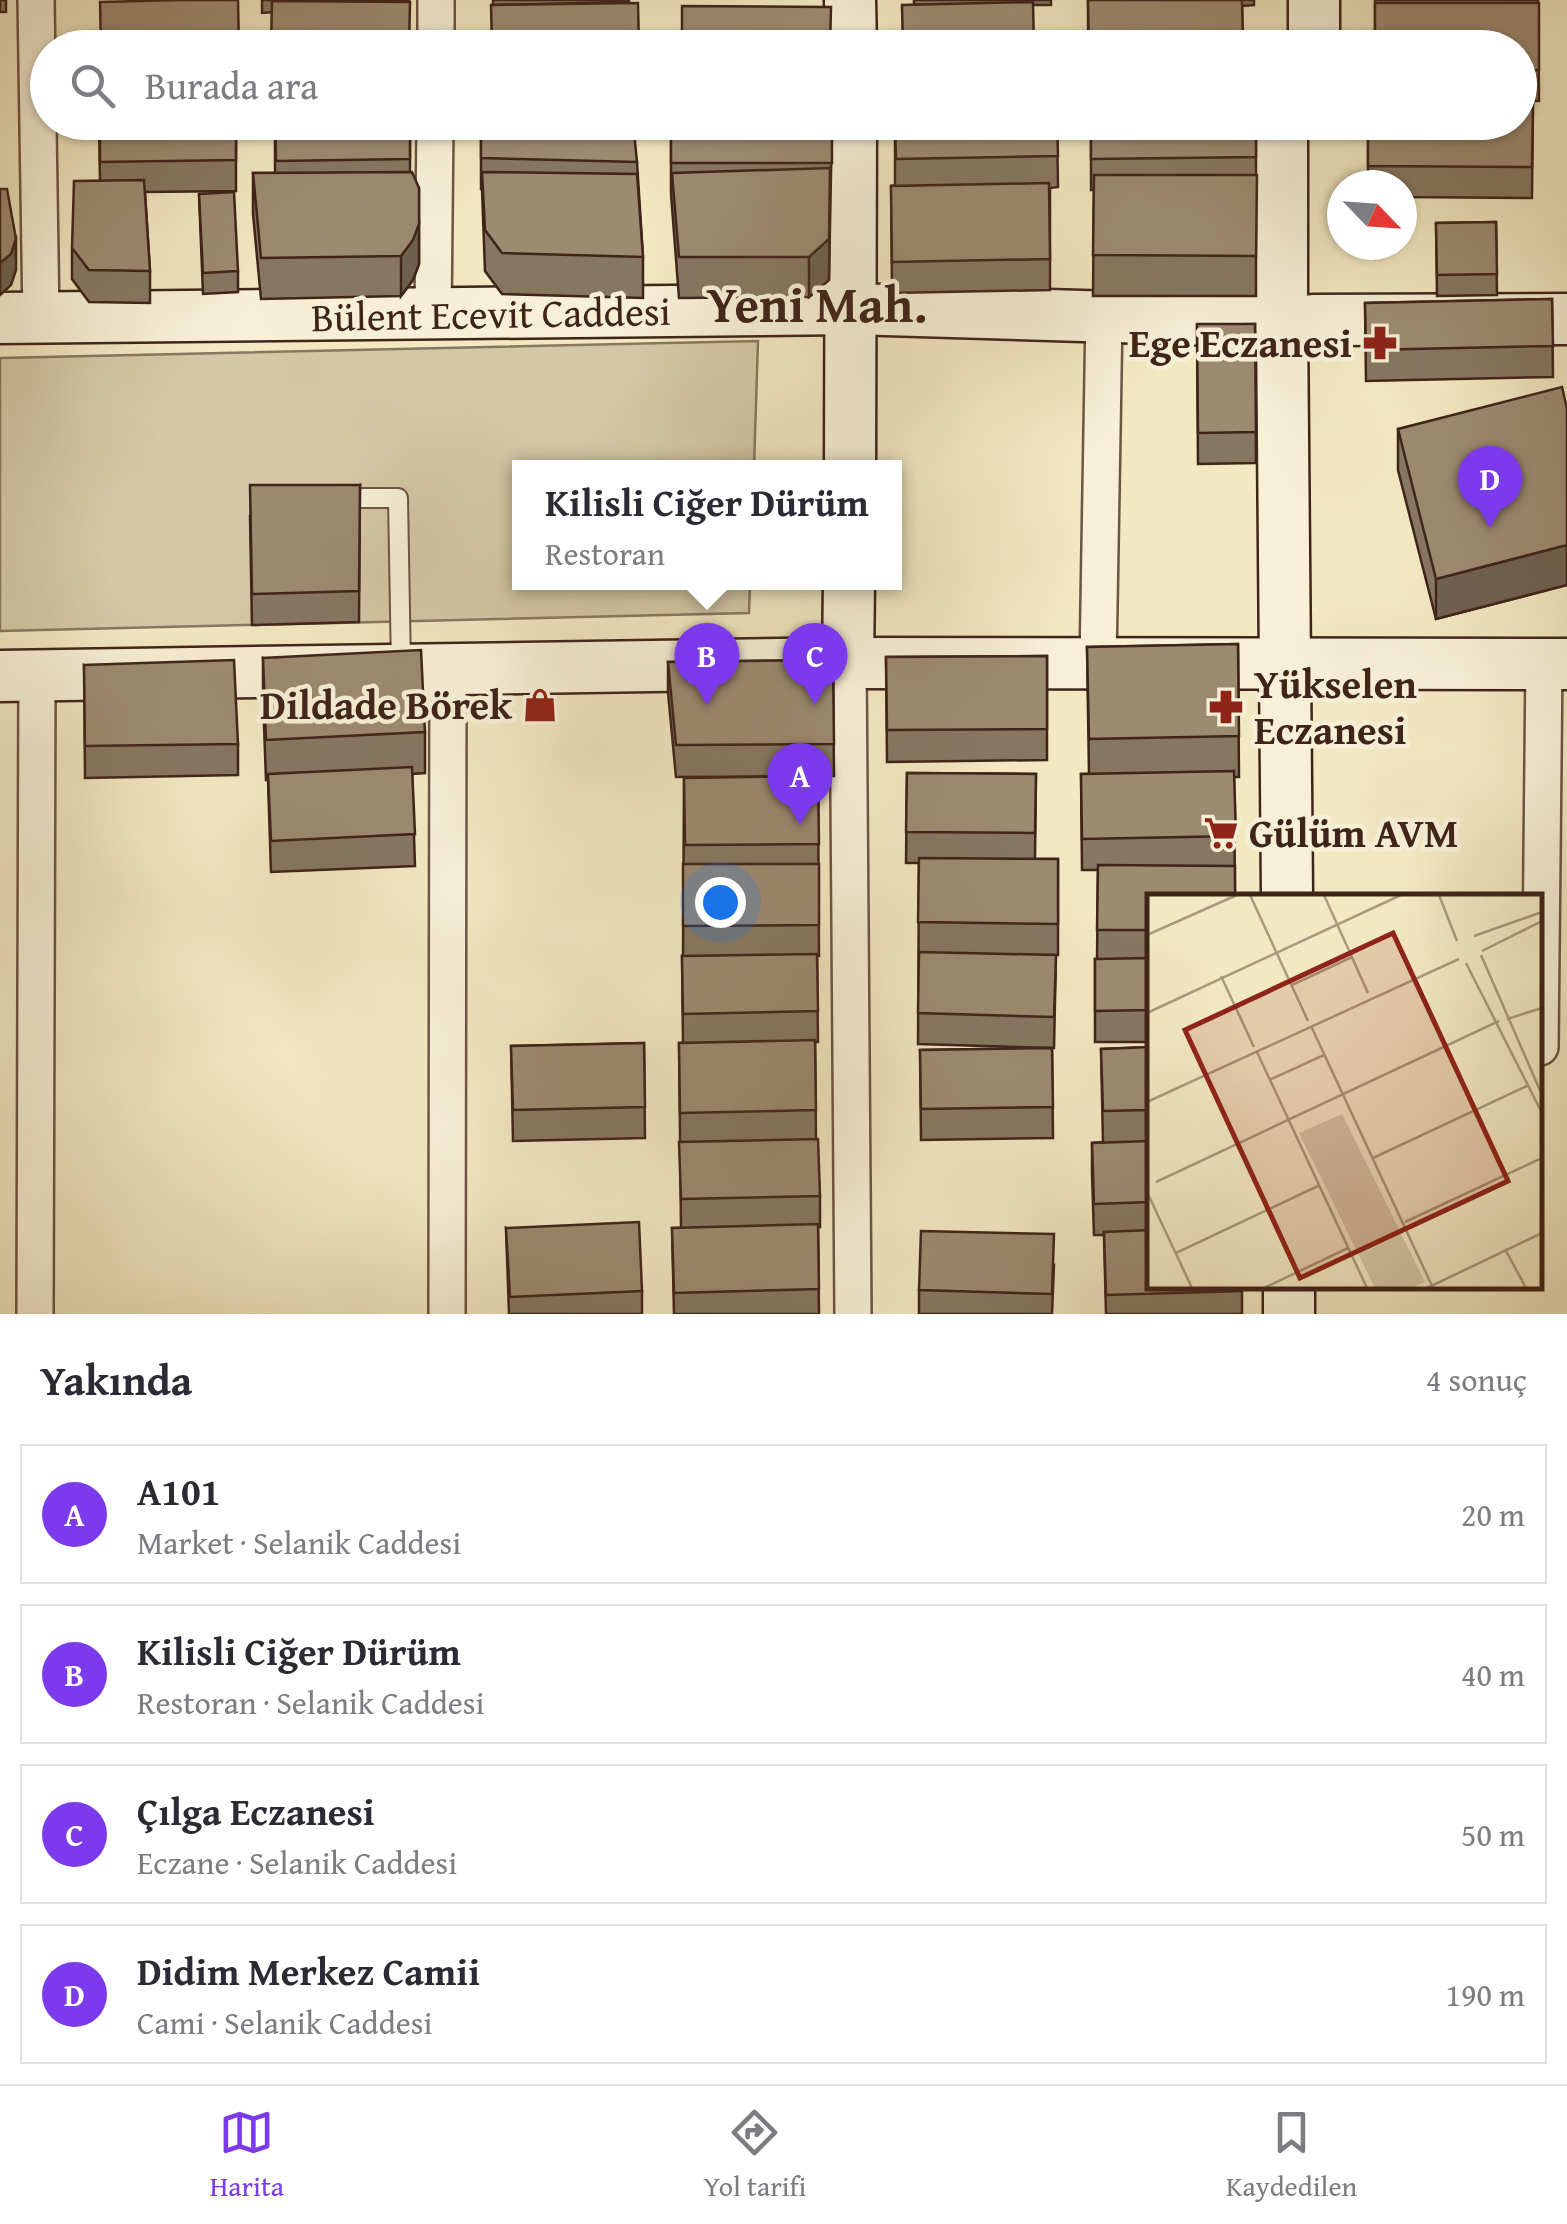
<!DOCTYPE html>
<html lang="tr">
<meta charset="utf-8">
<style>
body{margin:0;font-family:"Gentium Book Plus",serif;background:#f7f7f7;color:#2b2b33}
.compass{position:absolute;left:1327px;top:170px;width:90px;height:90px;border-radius:50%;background:#fff;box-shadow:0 2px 8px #0004;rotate:115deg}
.you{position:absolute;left:720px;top:902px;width:35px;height:35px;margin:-25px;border:8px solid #fff;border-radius:50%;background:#1a73e8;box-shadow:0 0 0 15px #1a73e833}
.badge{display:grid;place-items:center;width:65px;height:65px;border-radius:50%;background:#7c3aed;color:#fff;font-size:32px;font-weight:700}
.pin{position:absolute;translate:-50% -82px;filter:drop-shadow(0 2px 5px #0008)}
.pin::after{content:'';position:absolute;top:52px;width:35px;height:30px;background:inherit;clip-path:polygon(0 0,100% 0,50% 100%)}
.popup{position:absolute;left:512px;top:460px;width:390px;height:130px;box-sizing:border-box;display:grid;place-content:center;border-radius:0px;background:#fff;filter:drop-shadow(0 2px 8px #0005);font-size:32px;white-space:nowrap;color:#7c7c81}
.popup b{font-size:38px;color:#2b2b33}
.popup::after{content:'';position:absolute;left:50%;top:100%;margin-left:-20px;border:20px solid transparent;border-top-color:#fff}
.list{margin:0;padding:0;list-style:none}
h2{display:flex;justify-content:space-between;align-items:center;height:130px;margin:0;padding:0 40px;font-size:42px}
h2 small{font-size:32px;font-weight:400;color:#7c7c81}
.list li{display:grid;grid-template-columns:65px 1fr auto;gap:30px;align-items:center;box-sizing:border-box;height:140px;margin:0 20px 20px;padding:0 20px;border:2px solid #e1e1e2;border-radius:0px}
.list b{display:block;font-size:38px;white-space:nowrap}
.list p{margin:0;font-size:32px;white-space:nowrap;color:#7c7c81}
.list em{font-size:32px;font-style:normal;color:#7c7c81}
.icon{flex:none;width:55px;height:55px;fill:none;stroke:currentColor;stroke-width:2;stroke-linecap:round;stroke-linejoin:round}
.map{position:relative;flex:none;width:1567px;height:1314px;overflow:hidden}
.search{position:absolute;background:#fff;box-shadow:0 2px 8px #0004;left:30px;right:30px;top:30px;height:110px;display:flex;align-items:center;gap:25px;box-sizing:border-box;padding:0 35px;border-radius:55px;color:#7c7c81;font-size:38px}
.sheet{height:770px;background:#fff}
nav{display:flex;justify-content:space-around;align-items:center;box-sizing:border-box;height:140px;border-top:2px solid #e1e1e2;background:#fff;font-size:28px;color:#7c7c81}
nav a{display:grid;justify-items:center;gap:5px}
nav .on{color:#7c3aed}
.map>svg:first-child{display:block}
.green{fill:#d4c7a5;stroke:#8a765f;stroke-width:2.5}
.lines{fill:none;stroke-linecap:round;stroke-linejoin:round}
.lane-casing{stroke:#6c5543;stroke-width:22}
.street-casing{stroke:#6c5543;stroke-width:40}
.secondary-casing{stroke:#3f2419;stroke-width:55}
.lane{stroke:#f7f0d7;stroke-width:18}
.street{stroke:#f7f0d7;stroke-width:35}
.secondary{stroke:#f7f0d7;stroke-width:50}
.wall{fill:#867761;stroke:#3f2419;stroke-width:2.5}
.shaded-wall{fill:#6d614f;stroke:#3f2419;stroke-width:2.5}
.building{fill:#9c8a71;stroke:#3f2419;stroke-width:2.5}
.labels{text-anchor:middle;stroke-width:9;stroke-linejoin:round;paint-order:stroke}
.street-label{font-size:40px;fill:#3f2419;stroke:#f7f0d7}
.poi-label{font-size:40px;font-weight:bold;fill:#3f2419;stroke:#f7f0d7;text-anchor:end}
.district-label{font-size:50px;font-weight:bold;fill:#3f2419;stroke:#f7f0d7}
.inset-road{fill:none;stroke:#aa9a7e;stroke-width:2.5}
.view{fill:#8f2418;fill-opacity:0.15;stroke:#8f2418;stroke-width:5}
.inset-edge{fill:none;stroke:#3f2419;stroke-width:5}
</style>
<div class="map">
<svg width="1567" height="1314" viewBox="0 0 1567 1314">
<rect width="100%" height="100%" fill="#f2e8c2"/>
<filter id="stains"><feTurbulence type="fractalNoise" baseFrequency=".002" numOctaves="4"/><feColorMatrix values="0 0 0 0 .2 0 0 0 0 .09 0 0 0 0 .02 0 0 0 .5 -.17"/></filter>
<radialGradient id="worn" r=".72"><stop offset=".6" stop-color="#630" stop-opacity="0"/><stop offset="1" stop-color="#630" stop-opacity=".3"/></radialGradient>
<polygon class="green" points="758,341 754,467 520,468 520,582 750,583 749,613 0,631 0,358"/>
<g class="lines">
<g class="lane-casing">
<polyline id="lane" points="339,498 398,498 401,668"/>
</g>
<g class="street-casing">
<g id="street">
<polyline points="36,0 41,318"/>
<polyline points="436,48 436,0"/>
<polyline points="433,315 435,122"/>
<polyline points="848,663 853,1314"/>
<polyline points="1098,663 1104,315"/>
<polyline points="1540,1047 1544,664"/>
<polyline points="35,1314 37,677"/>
<polyline points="447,1314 448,669"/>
</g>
</g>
<g class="secondary-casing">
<g id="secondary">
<polyline points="850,0 851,48"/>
<polyline points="1314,48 1314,0"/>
<polyline points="1282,122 1282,322 1287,896"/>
<polyline points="0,318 852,309 1282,322"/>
<polyline points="1313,320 1567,319"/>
<polyline points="850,468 851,122"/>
<polyline points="848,663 849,582"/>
<polyline points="0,676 848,663 1567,664"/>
<polyline points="1289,1286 1289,1314"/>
</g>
</g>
<use href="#lane" class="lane"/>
<use href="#street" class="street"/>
<use href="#secondary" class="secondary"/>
</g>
<g class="wall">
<rect x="0" y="0" width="6" height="12"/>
<polygon points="262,0 409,0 409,2 262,13"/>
<polygon points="493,0 629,0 629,2 493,5"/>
<rect x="914" y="0" width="137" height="5"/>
<polygon points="1088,0 1254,0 1254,5 1242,6 1243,48 1088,48"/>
<polygon points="1375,0 1538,0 1539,101 1533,101 1532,198 1402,197 1402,185 1368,185 1368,122 1520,122 1520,48 1375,48"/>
<polygon points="99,122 236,122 236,191 145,192 150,271 150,303 89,302 72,279 72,248 100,181"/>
<polygon points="275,122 410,122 410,172 419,188 419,264 413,280 401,296 261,299 253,214 253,173 275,173"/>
<polygon points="481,122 637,162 643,257 643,298 502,294 485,271 482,189 481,189"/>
<polygon points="671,122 832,122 829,280 809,297 679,298 671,194"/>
<polygon points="895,122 1057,122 1058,187 1050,188 1050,290 892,293 891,186 895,185"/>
<polygon points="1091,122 1256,122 1256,296 1093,296 1094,190 1091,190"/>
<polygon points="199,194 238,271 238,292 203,294"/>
<polygon points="1496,222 1497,295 1437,296 1436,223"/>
<polygon points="1552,299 1553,377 1366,381 1365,303"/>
<polygon points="1255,324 1256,463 1198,464 1197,325"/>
<polygon points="1567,409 1567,585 1436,619 1398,470 1398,429"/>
<polygon points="360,485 359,622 252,625 250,516"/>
<polygon points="1238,644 1239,777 1234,777 1235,896 1150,896 1150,1042 1095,1042 1095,959 1097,959 1098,870 1082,870 1081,774 1089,774 1087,647"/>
<polygon points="1047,656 1047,760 887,762 886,657"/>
<polygon points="263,658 425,732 425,773 412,774 415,866 271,872 268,780 266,780 263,698"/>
<polygon points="833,660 834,776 676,777 668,693 668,662"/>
<polygon points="84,665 238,744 238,775 85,778"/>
<polygon points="907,773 1036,774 1035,859 1058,859 1058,955 1046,955 1056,955 1054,1048 918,1044 919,863 906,863"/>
<polygon points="818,776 819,956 817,956 818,1042 815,1042 816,1139 820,1196 820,1227 818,1227 819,1314 674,1314 672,1228 681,1228 679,1043 683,1043 682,956 683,956 684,778"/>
<polygon points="644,1043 645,1138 513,1141 511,1046"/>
<polygon points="1150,1047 1150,1286 1242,1286 1242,1314 1106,1314 1104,1235 1094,1235 1092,1174 1092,1143 1103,1142 1101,1049"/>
<polygon points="1052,1048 1053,1138 921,1140 920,1050"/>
<polygon points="506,1228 642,1291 642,1314 509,1314"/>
<polygon points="1054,1265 1052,1314 919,1314 919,1290"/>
</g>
<g class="shaded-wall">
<polygon points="830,168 829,280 809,297 809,257"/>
<polygon points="419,224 419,264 413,280 401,296 401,256"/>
<polygon points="16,239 16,270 11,285 0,295 0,263"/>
<polygon points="1567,545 1567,585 1436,619 1436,579"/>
</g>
<g class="building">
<polygon points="180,0 238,0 239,48 101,48 100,2"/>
<polygon points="1088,0 1242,0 1243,48 1089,48"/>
<polygon points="272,1 410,2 409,48 271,48"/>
<polygon points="1033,2 1034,48 903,48 902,5"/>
<polygon points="638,3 639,48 492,48 491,5"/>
<polygon points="1375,3 1539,3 1539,70 1520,70 1520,48 1375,48"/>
<polygon points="682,6 831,7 830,48 682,48"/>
<polygon points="1520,100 1533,100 1532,167 1368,166 1368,122 1520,122"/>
<polygon points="100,122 236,122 236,160 100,162"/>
<polygon points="275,122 410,122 410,159 276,161"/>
<polygon points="481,122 633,122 637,162 481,158"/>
<rect x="671" y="122" width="161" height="41"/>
<polygon points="895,122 1057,122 1058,156 896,159"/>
<polygon points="1091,122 1256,122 1256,157 1091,159"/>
<polygon points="830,168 829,239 809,257 679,257 672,173"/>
<polygon points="412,172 419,188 419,224 413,240 401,256 261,258 253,173"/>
<polygon points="482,172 637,174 643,257 502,253 485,230"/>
<polygon points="1094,175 1257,175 1256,256 1093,255"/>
<polygon points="144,180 150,271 89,270 72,248 74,181"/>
<polygon points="1049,183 1050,259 892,262 891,186"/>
<polygon points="0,189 7,189 16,239 11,254 0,263"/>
<polygon points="234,192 238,271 203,273 199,194"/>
<polygon points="1496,222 1497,274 1437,275 1436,223"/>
<polygon points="1552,299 1553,346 1366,350 1365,303"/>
<polygon points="1197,324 1255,324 1256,432 1198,433"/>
<polygon points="1562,387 1567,409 1567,545 1436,579 1398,429"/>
<polygon points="250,485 360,485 359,591 252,594"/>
<polygon points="1238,644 1239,736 1089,739 1087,647"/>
<polygon points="421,650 425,732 266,740 263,658"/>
<polygon points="1047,656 1047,729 887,730 886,657"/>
<polygon points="234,660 238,744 85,746 84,665"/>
<polygon points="833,660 834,744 676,745 668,662"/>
<polygon points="412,767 415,834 271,841 268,774"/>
<polygon points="1234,771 1236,836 1082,839 1081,774"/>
<polygon points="907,773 1036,774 1035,833 906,832"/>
<polygon points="818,776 819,844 685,845 684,778"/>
<polygon points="919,858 1058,859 1058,924 918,922"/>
<polygon points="683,864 819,864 819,925 683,926"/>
<polygon points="1098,865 1235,866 1235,896 1150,896 1150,930 1097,930"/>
<polygon points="919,952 1056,955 1054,1017 918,1013"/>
<polygon points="817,954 818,1011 683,1014 682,956"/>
<polygon points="1150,958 1150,1010 1095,1011 1095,959"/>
<polygon points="815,1040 816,1110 680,1113 679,1043"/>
<polygon points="644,1043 645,1107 513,1110 511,1046"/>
<polygon points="1150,1047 1150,1110 1103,1111 1101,1049"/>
<polygon points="1052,1048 1053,1107 921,1109 920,1050"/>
<polygon points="818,1139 820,1196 681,1199 679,1142"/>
<polygon points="1150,1141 1150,1202 1094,1204 1092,1143"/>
<polygon points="639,1222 642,1291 510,1297 506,1228"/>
<polygon points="818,1224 819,1289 674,1293 672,1228"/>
<polygon points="1150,1230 1150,1286 1242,1286 1242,1291 1106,1295 1104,1232"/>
<polygon points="921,1231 1054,1234 1052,1294 919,1290"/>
</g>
<defs>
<g id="pharmacy-bare" transform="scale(2.7)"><path d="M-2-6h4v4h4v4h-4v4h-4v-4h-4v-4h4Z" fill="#8f2418" stroke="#f7f0d7" stroke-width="2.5" paint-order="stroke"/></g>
<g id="shop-bare" transform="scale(2.7)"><path d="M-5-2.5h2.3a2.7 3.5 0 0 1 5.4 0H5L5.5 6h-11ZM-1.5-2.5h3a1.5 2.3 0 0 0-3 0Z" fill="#8f2418" stroke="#f7f0d7" stroke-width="2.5" paint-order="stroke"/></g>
<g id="supermarket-bare" transform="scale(2.7)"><path d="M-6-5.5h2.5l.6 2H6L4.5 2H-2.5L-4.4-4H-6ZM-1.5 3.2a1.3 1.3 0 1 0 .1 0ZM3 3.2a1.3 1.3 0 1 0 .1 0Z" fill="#8f2418" stroke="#f7f0d7" stroke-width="2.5" paint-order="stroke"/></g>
</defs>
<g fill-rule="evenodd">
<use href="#pharmacy-bare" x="1380" y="343"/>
<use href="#shop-bare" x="540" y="705"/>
<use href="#pharmacy-bare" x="1226" y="707"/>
<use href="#supermarket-bare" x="1221" y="833"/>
</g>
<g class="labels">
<g class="street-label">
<text transform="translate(491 314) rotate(-1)" y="14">Bülent Ecevit Caddesi</text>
</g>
<g class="poi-label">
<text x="1352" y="357">Ege Eczanesi</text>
<text x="1254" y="698" text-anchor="start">Yükselen<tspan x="1254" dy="46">Eczanesi</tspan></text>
<text x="512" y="719">Dildade Börek</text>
<text x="1249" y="847" text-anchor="start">Gülüm AVM</text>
</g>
<g class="district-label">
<text x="817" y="322">Yeni Mah.</text>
</g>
</g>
<g transform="translate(1147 894)">
<rect width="395" height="395" fill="#f2e8c2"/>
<path d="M195 220 278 388 264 394H228L152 239Z" fill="#d4c7a5"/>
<path class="inset-road" d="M103 1 161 127M177 1 221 99M292 1 310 47M0 41 90 1M327 42 395 18M335 57 395 27M334 61 395 201M319 69 395 219M74 82 107 153M145 91 205 63M0 119 254 1M360 125 395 114M164 132 286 394M110 158 220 394M122 186 177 161M0 208 312 65M226 264 382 191M9 288 352 127M0 298 45 394M258 328 395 264M358 355 379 394M29 359 171 292M117 394 201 354M280 394 395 339"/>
<path class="view" d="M246 39 361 287 153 384 38 136Z"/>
<rect width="395" height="395" class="inset-edge"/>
</g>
<rect width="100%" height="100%" filter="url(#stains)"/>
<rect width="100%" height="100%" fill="url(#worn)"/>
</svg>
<svg class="compass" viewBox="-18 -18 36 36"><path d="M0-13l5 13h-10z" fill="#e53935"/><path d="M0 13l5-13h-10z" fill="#7c7c81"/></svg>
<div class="you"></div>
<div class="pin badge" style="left:800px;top:825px">A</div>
<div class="pin badge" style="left:707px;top:705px">B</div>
<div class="popup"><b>Kilisli Ciğer Dürüm</b>Restoran</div>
<div class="pin badge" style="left:815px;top:705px">C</div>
<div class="pin badge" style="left:1490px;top:528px">D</div>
<div class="search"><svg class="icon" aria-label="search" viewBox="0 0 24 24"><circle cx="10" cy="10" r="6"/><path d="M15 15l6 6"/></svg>Burada ara</div>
</div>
<section class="sheet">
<h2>Yakında<small>4 sonuç</small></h2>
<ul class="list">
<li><span class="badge">A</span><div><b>A101</b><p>Market · Selanik Caddesi</p></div><em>20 m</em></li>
<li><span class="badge">B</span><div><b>Kilisli Ciğer Dürüm</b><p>Restoran · Selanik Caddesi</p></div><em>40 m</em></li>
<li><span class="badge">C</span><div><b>Çılga Eczanesi</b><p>Eczane · Selanik Caddesi</p></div><em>50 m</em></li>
<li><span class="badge">D</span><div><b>Didim Merkez Camii</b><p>Cami · Selanik Caddesi</p></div><em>190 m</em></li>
</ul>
</section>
<nav>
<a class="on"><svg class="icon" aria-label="map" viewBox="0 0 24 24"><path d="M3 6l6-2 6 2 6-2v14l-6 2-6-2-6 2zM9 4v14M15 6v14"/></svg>Harita</a>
<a><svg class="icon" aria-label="directions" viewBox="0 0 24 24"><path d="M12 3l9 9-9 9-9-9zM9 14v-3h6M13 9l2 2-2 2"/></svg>Yol tarifi</a>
<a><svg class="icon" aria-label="saved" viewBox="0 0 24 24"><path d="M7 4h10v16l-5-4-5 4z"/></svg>Kaydedilen</a>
</nav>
